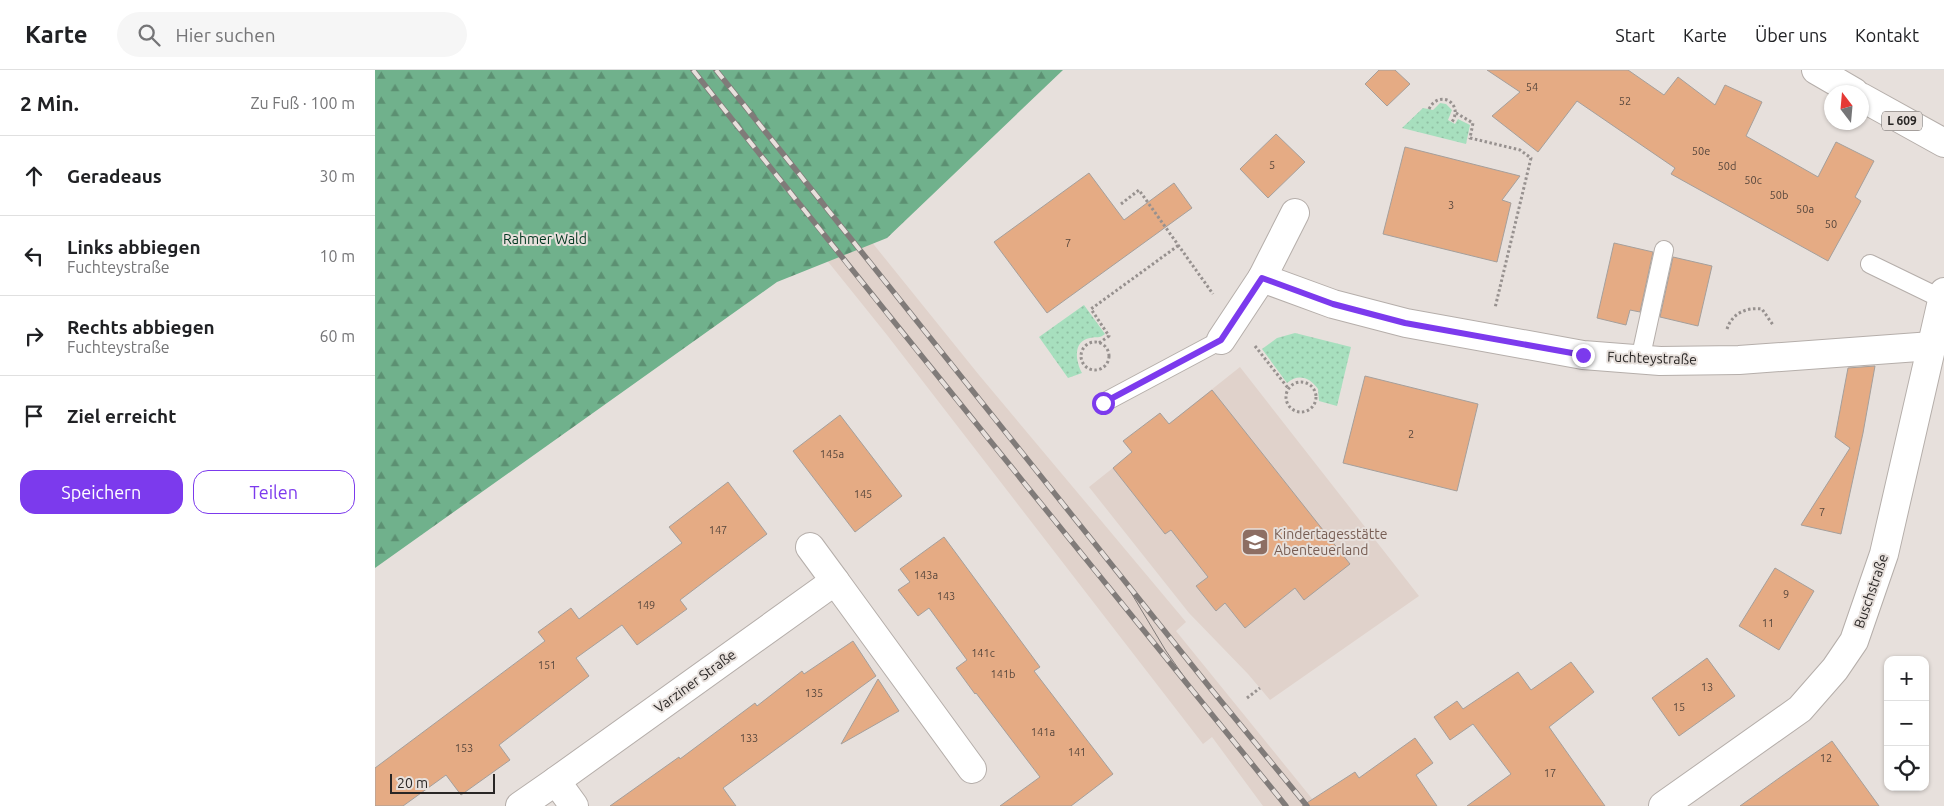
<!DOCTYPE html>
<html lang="de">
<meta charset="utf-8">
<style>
body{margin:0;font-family:Ubuntu,sans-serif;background:#f6f6f6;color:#202124}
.controls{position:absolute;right:15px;bottom:15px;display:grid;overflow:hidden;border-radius:10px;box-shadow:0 1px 4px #0004}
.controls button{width:45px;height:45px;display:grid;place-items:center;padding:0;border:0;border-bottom:1px solid #e0e0e0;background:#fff;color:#202124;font:25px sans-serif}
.compass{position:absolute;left:1449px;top:15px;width:45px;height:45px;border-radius:50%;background:#fff;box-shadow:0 1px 4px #0004;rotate:344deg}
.scale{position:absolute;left:15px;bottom:12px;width:105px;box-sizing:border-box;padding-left:5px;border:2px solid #292625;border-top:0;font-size:14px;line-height:18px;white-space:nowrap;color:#292625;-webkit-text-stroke:4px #e7e0dc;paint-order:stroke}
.stop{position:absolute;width:15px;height:15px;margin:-11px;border:4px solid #7c3aed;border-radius:50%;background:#fff}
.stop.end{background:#7c3aed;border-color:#fff;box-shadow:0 1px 5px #0008}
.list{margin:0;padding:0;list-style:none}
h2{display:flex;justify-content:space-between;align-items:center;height:65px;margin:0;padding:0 20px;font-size:21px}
h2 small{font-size:16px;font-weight:400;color:#757577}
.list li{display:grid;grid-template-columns:32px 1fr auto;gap:15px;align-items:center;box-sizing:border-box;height:80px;padding:0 20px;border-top:1px solid #e0e0e0}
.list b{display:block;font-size:19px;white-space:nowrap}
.list p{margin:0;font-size:16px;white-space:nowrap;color:#757577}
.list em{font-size:16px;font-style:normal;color:#757577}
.actions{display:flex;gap:10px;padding:15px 20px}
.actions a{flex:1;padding:11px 0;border:1px solid #7c3aed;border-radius:15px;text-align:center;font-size:18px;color:#7c3aed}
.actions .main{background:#7c3aed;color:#fff}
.icon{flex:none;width:28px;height:28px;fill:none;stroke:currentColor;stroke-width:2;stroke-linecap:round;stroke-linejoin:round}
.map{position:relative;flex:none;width:1569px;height:736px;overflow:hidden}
header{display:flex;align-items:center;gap:30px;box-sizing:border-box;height:70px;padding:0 25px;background:#fff;border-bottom:1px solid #e0e0e0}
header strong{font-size:24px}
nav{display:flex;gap:28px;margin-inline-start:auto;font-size:18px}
.search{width:350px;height:45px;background:#f6f6f6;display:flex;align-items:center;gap:12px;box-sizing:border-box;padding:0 18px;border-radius:28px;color:#757577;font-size:19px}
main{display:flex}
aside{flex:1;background:#fff}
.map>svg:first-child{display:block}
.built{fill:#e0d2cb}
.grass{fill:url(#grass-dots)}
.forest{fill:url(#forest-firs)}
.building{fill:#e5ab84;stroke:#a59f9b}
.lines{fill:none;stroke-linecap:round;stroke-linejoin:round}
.service-casing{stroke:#b5aeaa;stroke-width:20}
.minor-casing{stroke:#b5aeaa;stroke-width:30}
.tertiary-casing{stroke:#b5aeaa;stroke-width:30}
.primary-casing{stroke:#b5aeaa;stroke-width:30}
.path{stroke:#97918f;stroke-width:3;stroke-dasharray:2.5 2.5;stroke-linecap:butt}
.service{stroke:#fff;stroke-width:18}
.minor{stroke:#fff;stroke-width:28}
.tertiary{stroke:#fff;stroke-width:28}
.primary{stroke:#fff;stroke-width:28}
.tram{stroke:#807b79;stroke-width:1}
.rail-casing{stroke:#807b79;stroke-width:5.5}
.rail{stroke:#e7e0dc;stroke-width:4;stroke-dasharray:11;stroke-linecap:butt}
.route{stroke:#7c3aed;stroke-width:6}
.labels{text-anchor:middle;stroke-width:4;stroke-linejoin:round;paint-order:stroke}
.number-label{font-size:11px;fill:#58473d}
.shield{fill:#e7e0dc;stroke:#625e5c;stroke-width:1}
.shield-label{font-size:12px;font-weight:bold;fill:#292625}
.park-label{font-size:14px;fill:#00371f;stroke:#e7e0dc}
.street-label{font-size:14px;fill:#292625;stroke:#e7e0dc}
.education-label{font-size:14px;fill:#785e54;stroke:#e7e0dc;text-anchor:start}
</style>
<header>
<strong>Karte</strong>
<div class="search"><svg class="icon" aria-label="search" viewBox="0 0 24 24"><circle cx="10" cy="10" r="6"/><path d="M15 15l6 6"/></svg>Hier suchen</div>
<nav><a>Start</a><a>Karte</a><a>Über uns</a><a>Kontakt</a></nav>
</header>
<main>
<aside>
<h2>2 Min.<small>Zu Fuß · 100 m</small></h2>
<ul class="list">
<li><svg class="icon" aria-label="ahead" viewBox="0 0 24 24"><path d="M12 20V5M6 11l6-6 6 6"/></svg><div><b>Geradeaus</b></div><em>30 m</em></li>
<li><svg class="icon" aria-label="left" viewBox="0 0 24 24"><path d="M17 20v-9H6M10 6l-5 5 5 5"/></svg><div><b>Links abbiegen</b><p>Fuchteystraße</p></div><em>10 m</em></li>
<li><svg class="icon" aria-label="right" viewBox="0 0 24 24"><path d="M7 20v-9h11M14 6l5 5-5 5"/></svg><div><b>Rechts abbiegen</b><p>Fuchteystraße</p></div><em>60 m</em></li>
<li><svg class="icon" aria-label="arrive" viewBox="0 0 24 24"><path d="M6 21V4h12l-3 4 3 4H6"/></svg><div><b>Ziel erreicht</b></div></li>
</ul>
<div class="actions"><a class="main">Speichern</a><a>Teilen</a></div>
</aside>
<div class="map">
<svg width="1569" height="736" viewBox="0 0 1569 736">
<defs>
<pattern id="grass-dots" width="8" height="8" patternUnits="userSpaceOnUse" patternTransform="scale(1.25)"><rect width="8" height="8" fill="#a7dfbe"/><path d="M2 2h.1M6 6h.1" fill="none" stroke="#90bfa3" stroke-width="1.8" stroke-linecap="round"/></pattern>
<pattern id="forest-firs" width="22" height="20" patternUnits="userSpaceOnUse" patternTransform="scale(1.25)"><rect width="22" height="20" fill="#70b18c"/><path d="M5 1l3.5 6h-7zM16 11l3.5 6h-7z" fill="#5c9072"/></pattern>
</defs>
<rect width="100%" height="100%" fill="#e7e0dc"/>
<g class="built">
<polygon points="299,0 358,0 604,305 811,552 801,561 943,736 888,736 837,667 828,674 512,265"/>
<polygon points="865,297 1044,526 895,630 873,604 814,543 714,417"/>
</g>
<g class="grass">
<polygon points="1065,33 1071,34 1077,40 1073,50 1080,54 1083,49 1095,55 1091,74 1027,58 1048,38 1058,40"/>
<path d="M709 235 730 264C724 269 722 266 715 268 697 271 701 292 707 303L693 308 664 267Z"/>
<path d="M920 263 976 277 962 336 944 331 943 319C935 308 924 303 912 313L887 279 902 268Z"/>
</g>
<polygon class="forest" points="0,0 688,0 512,168 402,212 0,498"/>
<g class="building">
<polygon points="1004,0 1020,0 1035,14 1012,36 990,14"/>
<polygon points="1112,0 1253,0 1289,25 1303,7 1340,35 1350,15 1387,32 1371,66 1443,107 1461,72 1499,91 1480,127 1486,131 1453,191 1296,104 1300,98 1202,31 1163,82 1117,46 1145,22"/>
<polygon points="901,64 930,92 893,128 865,99"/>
<polygon points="1030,77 1145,106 1127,130 1136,133 1122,192 1008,164"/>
<polygon points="714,103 749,150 799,113 817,138 672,243 619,172"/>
<polygon points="1239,173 1278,182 1265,242 1255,240 1251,255 1222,248"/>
<polygon points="1298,187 1337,196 1323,256 1285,247"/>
<polygon points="1500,296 1488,363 1466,464 1426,455 1475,378 1460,367 1473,298"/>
<polygon points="990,306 1103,334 1082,421 968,393"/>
<polygon points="837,320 975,494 929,530 920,518 870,558 850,533 841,541 821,516 833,507 796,460 790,464 738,398 757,382 748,371 785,343 794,354"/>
<polygon points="465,345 527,426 480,462 418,381"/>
<polygon points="353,412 392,464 305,530 312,539 262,575 247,555 201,588 214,606 124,675 135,690 86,725 71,705 28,736 0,736 0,698 170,571 163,562 196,538 204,549 307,473 294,457"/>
<polygon points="569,467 665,597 659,601 738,704 696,736 625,736 665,707 601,623 600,624 581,598 592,590 554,538 543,546 523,520 535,512 525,499"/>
<polygon points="1400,498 1439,521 1404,580 1364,556"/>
<polygon points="478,571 501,606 348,718 361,736 235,736 304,687 305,689 380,633 382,636 427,601 429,604"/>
<polygon points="1332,588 1360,626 1304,666 1277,628"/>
<polygon points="1196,592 1219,622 1174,657 1230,736 1092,736 1136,704 1098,654 1075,670 1059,647 1082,631 1088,639 1143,602 1156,620"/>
<polygon points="503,609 524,641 466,674"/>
<polygon points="1040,668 1058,693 1041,705 1062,736 927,736 980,702 984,708"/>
<polygon points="1457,671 1504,736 1365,736 1407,706"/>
</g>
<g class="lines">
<g class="service-casing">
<g id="service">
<polyline points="1495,194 1567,229"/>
<polyline points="1265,290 1289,180"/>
<polyline points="728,333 846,270"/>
</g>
</g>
<g class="minor-casing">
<g id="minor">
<polyline points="920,143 887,208 958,234 1031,253 1208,285 1285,291 1364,290 1557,276"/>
<polyline points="846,270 887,208"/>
<polyline points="435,477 460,511"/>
<polyline points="145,736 181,711"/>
<polyline points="199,736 181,711 460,511 597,699"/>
</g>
</g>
<g class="tertiary-casing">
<polyline id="tertiary" points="1288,736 1425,639 1460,599 1479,571 1509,484 1569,222"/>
</g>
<g class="primary-casing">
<g id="primary">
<polyline points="1441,0 1479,22"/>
<polyline points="1486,27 1569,73"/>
</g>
</g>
<g class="path">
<path d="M1054 39C1064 19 1089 33 1077 52"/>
<polyline points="1081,43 1098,53 1095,68 1145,80 1156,88 1120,238"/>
<polyline points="746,134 764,120 838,224"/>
<path d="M1352 259C1357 243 1372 237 1387 239L1398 255"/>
<circle cx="720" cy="286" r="14"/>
<polyline points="724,273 734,266 716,239 804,175"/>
<polyline points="880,276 913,318"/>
<circle cx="926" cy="327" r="15"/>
<polyline points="872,628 885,618"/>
</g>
<use href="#service" class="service"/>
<use href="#minor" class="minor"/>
<use href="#tertiary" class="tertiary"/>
<use href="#primary" class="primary"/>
<polyline class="tram" points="735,492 752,516 791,581 817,618"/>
<g class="rail-casing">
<g id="rail">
<path d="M318 0C513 247 713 491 911 736"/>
<polyline points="341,0 836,619 932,736"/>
</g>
</g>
<use href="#rail" class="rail"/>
</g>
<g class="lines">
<polyline class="route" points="728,333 846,270 887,208 958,234 1030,253 1208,285"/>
</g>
<defs>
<g id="school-square" transform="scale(1.4375)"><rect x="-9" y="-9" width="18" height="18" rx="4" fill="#8d6e63" stroke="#e7e0dc"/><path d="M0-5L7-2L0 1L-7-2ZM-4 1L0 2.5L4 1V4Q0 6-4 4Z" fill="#fff"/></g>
</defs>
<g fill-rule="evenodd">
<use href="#school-square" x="880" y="472"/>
</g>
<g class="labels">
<g class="number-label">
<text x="1157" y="21">54</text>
<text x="1250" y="35">52</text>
<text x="1326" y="85">50e</text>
<text x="897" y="99">5</text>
<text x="1352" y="100">50d</text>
<text x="1378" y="114">50c</text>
<text x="1404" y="129">50b</text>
<text x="1076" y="139">3</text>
<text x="1430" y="143">50a</text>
<text x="1456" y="158">50</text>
<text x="693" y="177">7</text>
<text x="1036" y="368">2</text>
<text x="457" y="388">145a</text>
<text x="488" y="428">145</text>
<text x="1447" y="446">7</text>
<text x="343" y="464">147</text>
<text x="551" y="509">143a</text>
<text x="1411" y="528">9</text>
<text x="571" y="530">143</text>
<text x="271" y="539">149</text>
<text x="1393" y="557">11</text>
<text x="608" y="587">141c</text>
<text x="172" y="599">151</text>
<text x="628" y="608">141b</text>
<text x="1332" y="621">13</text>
<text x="439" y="627">135</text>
<text x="1304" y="641">15</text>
<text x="668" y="666">141a</text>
<text x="374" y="672">133</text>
<text x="89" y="682">153</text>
<text x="702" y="686">141</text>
<text x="1451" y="692">12</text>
<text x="1175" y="707">17</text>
</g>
<rect class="shield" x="1507" y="41.5" width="40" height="19" rx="4"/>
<g class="shield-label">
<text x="1527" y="55">L 609</text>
</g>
<g class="park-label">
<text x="170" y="174">Rahmer Wald</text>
</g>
<g class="street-label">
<text transform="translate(1277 288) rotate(2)" y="5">Fuchteystraße</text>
<text transform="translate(1496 521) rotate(-71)" y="5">Buschstraße</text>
<text transform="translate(320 611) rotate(-36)" y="5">Varziner Straße</text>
</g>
<g class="education-label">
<text x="899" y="469">Kindertagesstätte<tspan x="899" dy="16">Abenteuerland</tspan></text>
</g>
</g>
</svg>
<div class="controls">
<button>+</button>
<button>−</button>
<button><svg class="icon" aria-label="locate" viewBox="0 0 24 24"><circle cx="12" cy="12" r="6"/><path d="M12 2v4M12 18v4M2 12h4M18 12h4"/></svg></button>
</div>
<svg class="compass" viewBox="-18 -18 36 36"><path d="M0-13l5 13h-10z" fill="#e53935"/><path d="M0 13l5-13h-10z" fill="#757577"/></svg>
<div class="scale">20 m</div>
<div class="stop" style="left:728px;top:333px"></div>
<div class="stop end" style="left:1208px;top:285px"></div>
</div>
</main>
